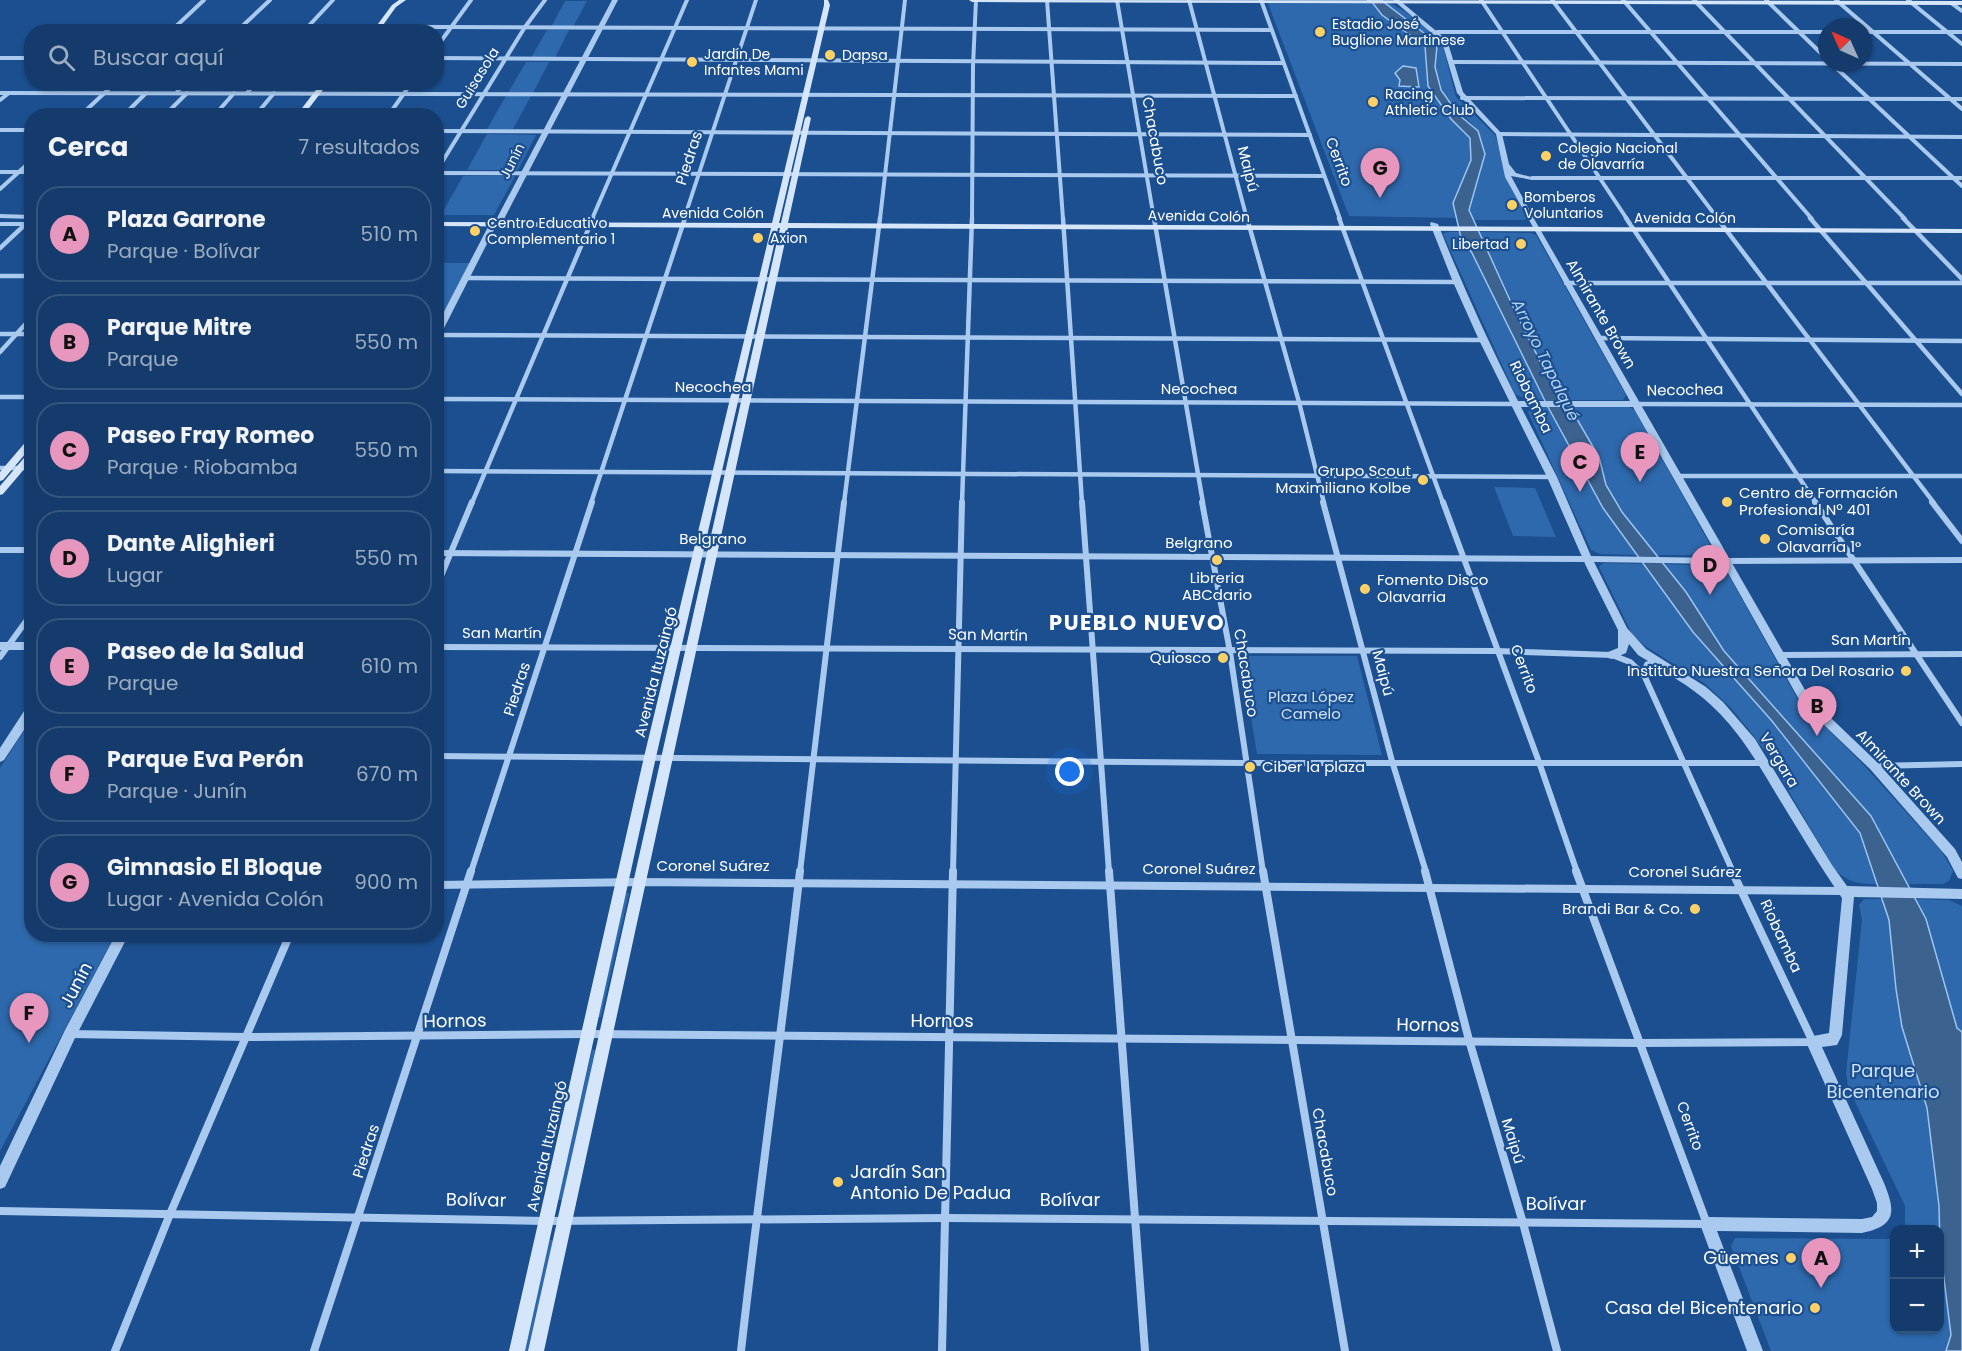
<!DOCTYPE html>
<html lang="es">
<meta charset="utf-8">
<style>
body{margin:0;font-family:Poppins,sans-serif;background:#1d4271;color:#f1f3f6}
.controls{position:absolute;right:18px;bottom:18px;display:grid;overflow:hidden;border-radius:12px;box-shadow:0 2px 4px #0004}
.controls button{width:54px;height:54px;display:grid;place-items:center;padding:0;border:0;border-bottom:2px solid #33557e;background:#143b6b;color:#f1f3f6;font:30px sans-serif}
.compass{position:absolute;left:1818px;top:18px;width:54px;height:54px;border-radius:50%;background:#143b6b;box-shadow:0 2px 4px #0004;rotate:315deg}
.you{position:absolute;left:1070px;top:772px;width:21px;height:21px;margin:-15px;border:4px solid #fff;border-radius:50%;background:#1a73e8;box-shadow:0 0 0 9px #1a73e833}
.badge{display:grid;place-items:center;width:39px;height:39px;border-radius:50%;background:#e797bd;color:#111;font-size:20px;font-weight:700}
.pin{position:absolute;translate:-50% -50px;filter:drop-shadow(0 2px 3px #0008)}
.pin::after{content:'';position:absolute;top:32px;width:21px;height:18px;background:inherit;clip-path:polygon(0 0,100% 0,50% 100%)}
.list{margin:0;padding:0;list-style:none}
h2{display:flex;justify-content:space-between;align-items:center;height:78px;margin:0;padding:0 24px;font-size:26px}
h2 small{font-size:20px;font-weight:400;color:#9dadc1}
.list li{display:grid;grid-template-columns:39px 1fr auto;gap:18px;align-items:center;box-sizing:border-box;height:96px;margin:0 12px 12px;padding:0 12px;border:2px solid #33557e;border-radius:24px}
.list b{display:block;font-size:22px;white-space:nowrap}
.list p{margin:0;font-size:20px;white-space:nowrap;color:#9dadc1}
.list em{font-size:20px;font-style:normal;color:#9dadc1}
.icon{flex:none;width:33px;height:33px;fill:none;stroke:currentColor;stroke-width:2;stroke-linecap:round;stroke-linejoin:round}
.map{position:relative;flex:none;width:1962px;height:1351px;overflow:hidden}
.search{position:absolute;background:#143b6b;box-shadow:0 2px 4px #0004;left:24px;top:24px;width:420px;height:66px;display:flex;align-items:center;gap:15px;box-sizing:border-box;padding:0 21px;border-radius:24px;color:#9dadc1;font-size:22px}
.panel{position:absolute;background:#143b6b;box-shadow:0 2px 4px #0004;left:24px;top:108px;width:420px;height:834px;border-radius:24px}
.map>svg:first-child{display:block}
.green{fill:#2e69ad}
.water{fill:#3c6290;stroke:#9cc4f0;stroke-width:1.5}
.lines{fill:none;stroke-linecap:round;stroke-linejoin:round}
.minor-far3{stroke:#a9c9ee;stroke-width:4}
.minor-far2{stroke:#a9c9ee;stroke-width:4.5}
.minor-far1{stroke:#a9c9ee;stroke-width:6}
.minor{stroke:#a9c9ee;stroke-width:8}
.tertiary{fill:#a9c9ee;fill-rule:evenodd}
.secondary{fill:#d6e6fa;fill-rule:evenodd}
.poi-dot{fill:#ffd166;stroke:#1b4f8f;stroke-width:2}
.labels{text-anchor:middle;stroke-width:4.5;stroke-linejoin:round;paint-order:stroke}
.far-poi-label{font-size:14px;fill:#fff;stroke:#1b4f8f;text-anchor:start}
.far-street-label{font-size:14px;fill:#fff;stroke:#1b4f8f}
.street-label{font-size:15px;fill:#fff;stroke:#1b4f8f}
.poi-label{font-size:15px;fill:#fff;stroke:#1b4f8f;text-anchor:end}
.park-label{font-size:15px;fill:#cfe3fa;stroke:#1b4f8f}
.water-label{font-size:16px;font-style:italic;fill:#b5d3f5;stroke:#1b4f8f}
.near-street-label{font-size:18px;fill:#fff;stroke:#1b4f8f}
.near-park-label{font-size:18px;fill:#cfe3fa;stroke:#1b4f8f}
.near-poi-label{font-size:18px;fill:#fff;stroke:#1b4f8f;text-anchor:end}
.district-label{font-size:21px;font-weight:bold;letter-spacing:1.5px;fill:#fff;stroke:#1b4f8f}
</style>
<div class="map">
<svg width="1962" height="1351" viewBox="0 0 1962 1351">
<rect width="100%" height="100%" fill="#1b4f8f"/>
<g class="green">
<polygon points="565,1 587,1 573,27 551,27"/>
<polygon points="1267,1 1372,2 1382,15 1425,46 1428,86 1451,119 1470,138 1471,160 1453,203 1456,218 1349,216"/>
<path d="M1384 3C1400 3 1434 33 1443 46L1456 97 1495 135 1514 191 1527 218 1525 220H1473L1469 210C1477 182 1495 147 1471 123 1460 112 1447 104 1441 89 1438 83 1435 73 1435 67 1434 57 1439 49 1433 40Z"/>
<polygon points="547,30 569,30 555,58 531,58"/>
<polygon points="526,62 549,62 533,93 508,93"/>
<polygon points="506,96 531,96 513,129 487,129"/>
<polygon points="487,134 536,135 518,170 467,170"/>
<polygon points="463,176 515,176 494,215 441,215"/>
<polygon points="1447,232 1459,232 1472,253 1544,400 1526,399 1515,394 1443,234"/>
<polygon points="1479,232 1531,233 1536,235 1626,395 1623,400 1565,400 1549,379"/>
<polygon points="437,263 471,263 437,327"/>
<polygon points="1533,407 1548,407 1603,508 1636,555 1600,554 1591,550 1528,412"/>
<polygon points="1570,407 1629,407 1635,410 1713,550 1708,555 1656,555 1622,512 1606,485 1599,457"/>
<polygon points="1494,487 1535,488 1556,537 1513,536"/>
<path d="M1603 563 1643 564 1693 632 1772 721 1860 833 1877 884C1857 884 1846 882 1833 867L1767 754 1749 730 1730 707 1704 683 1645 646 1632 634 1599 567Z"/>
<polygon points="1663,564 1716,566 1727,572 1798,700 1861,762 1942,852 1953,871 1949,881 1943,884 1908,884 1871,816 1724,651 1686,592"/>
<polygon points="1241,656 1357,656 1382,755 1257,754"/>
<polygon points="31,720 32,934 115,935 0,1151 0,768"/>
<polygon points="626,893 629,893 601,1017 598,1017"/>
<polygon points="1864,899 1882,899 1889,920 1896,989 1902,1027 1927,1108 1939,1206 1939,1229 1905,1229 1905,1206 1848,1087 1846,1073 1862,920 1859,905"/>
<polygon points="1916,899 1949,900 1962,906 1962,1032 1957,1028 1926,919"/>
<polygon points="592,1050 596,1050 562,1200 558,1200"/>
<polygon points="1735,1238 1894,1239 1894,1328 1940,1328 1940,1247 1951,1335 1946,1351 1771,1351 1731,1246"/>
<polygon points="549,1240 553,1240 528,1351 524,1351"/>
</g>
<g class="water">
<polygon points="1367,0 1381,0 1433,40 1437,46 1435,67 1441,90 1458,114 1478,131 1485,154 1469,210 1515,311 1549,379 1570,407 1599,457 1606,485 1622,512 1686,592 1724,651 1871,816 1926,919 1957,1028 1962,1032 1962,1351 1946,1351 1951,1335 1940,1247 1939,1206 1927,1108 1902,1027 1896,989 1889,920 1860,833 1772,721 1693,632 1603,508 1548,407 1472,253 1461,238 1453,203 1471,160 1470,138 1451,119 1428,86 1425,46 1382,15 1372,2"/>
<polygon points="1403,66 1416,68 1419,87 1399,86 1400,80 1395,73"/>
</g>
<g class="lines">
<g class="minor-far3">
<polyline points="1047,0 1063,219"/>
<polyline points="1117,0 1154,219"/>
<polyline points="1189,0 1247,219"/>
<polyline points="1261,0 1340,219"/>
<polyline points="1481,0 1627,219"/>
<polyline points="1552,0 1718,219"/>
<polyline points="1623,0 1812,219"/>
<polyline points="1694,0 1905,219"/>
<polyline points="1766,0 1827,59"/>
<polyline points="1836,0 1962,109"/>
<polyline points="1908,0 1962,44"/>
<polyline points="1951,3 1962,11"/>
<polyline points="176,26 1270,30"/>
<polyline points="170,32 204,0"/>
<polyline points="236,32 270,0"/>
<polyline points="303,32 333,0"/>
<polyline points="1437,32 1827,32"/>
<polyline points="1863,32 1962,32"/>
<polyline points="436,48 471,0"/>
<polyline points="0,58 32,58"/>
<polyline points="436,58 1283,63"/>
<polyline points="1452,62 1962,64"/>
<polyline points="1831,63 1962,186"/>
<polyline points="177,92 186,82"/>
<polyline points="0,93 1296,96"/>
<polyline points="247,93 256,82"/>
<polyline points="1462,98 1962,99"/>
<polyline points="0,100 9,93"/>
<polyline points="80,116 116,82"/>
<polyline points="123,116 146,93"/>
<polyline points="164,116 187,93"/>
<polyline points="214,116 234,93"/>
<polyline points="255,116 274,93"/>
<polyline points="388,116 412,82"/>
<polyline points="0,130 32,130"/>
<polyline points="436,131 1310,135"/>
<polyline points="1499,134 1962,137"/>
<polyline points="0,172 32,172"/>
<polyline points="436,172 525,27 545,0"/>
<polyline points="436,173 1323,176"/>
<polyline points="1532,178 1962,178"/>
<polyline points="0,189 32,160"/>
<polyline points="592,219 687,0"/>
<polyline points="684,219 756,0"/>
<polyline points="880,219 905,0"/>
<polyline points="972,219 973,66 976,0"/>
</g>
<g class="minor-far2">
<polyline points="1063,218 1082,503"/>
<polyline points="1154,218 1203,503"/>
<polyline points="1247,218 1299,402 1324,503"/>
<polyline points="1339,218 1443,503"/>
<polyline points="1626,218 1816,503"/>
<polyline points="1717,218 1934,503"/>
<polyline points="1810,218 1962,394"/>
<polyline points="1903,218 1962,279"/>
<polyline points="0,248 32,218"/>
<polyline points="0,276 32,276"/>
<polyline points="465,278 1457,282"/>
<polyline points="1566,283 1962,283"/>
<polyline points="0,334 32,334"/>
<polyline points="437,335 1483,340"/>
<polyline points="1598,338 1962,341"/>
<polyline points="0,352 32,317"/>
<polyline points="0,397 32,397"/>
<polyline points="436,399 1516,404"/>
<polyline points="1635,404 1962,405"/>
<polyline points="0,468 32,468"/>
<polyline points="436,471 1552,477"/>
<polyline points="1677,476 1962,476"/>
<polyline points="472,503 593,218"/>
<polyline points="591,503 685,218"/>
<polyline points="844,503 880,218"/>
<polyline points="962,503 972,218"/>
</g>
<g class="minor-far1">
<polyline points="1082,502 1109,872"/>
<polyline points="1202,502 1230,652 1263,872"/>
<polyline points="1323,502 1392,761 1426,872"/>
<polyline points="1443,502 1539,762 1577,872"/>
<polyline points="1815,502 1962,723"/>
<polyline points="1932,502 1962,541"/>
<polyline points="0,550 32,550"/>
<polyline points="436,553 1588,559"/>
<polyline points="1725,561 1962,560"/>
<polyline points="436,588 472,502"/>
<polyline points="436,647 1497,651 1612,655 1630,662 1644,675 1733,872"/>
<polyline points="1780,655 1962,654"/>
<polyline points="0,657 32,613"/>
<polyline points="436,756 1245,763 1762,763"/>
<polyline points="1874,766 1962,764"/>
<polyline points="471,872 592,502"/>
<polyline points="800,872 844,502"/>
<polyline points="953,872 962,502"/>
</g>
<g class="minor">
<polyline points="1109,871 1145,1351"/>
<polyline points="1263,871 1345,1351"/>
<polyline points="1425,871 1469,1040 1523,1223 1557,1351"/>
<polyline points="436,885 638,882 1843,891"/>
<polyline points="70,1034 246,1037 588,1034 1640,1043 1813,1042 1732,871"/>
<polyline points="0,1211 546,1221 946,1218 1707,1224 1576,871"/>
<polyline points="115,1351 170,1214 290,934"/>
<polyline points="314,1351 471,871"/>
<path d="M741 1351C759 1191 782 1031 800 871"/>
<polyline points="942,1351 953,871"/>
</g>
<g class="tertiary">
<polygon points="612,0 618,0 504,219 496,226 440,336 436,338 436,327 489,225 497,218"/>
<path d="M1393 0H1399L1447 40 1463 92 1502 134 1509 164 1516 173 1535 178 1532 180 1511 176 1537 224 1809 697 1878 763 1955 849 1962 862V879L1958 878 1947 857 1870 769 1801 703 1723 564 1594 562 1627 628 1646 649 1706 687 1723 702 1755 739 1832 865 1847 886 1962 889V899L1854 897 1842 1035 1837 1045 1822 1047 1884 1183C1896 1212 1896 1226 1862 1233L1717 1231 1763 1351H1747L1700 1224 1702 1219 1707 1217 1862 1219 1872 1217 1877 1211V1203L1872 1189 1806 1042 1808 1037 1829 1033 1842 898C1819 865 1799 831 1778 797 1750 750 1728 712 1681 682 1671 676 1664 670 1652 669L1648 678H1640L1639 675 1645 662 1648 661 1638 655 1629 644 1626 653 1612 659 1608 658 1607 655 1608 652 1618 648V630L1586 566 1547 477 1479 340 1453 282 1430 224 1431 222 1438 224C1462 285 1489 343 1518 401H1630L1505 177 1496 134 1457 93 1442 42ZM1521 407H1633L1719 558 1591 556 1557 477Z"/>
<polygon points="0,214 32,215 32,219 0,218"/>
<rect x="0" y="222" width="32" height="4"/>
<rect x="0" y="642" width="32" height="8"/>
<polygon points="32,704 32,718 4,760 0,762 0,748 28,705"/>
<polygon points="116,934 129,934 75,1038 5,1187 0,1189 0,1166 65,1030"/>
</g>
<g class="secondary">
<polygon points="399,0 406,0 396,7 378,32 372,32 392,5"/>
<polygon points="824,0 828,0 830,5 779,223 781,223 805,118 808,116 811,118 788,223 1962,229 1962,233 788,228 544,1351 528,1351 780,228 778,228 656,757 525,1351 509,1351 644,757 771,228 436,226 436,222 772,223 824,5"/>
<polygon points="969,0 1962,1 1962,5 972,2"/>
<polygon points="322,82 329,82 303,116 296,116"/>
<polygon points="32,437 32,446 3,480 0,481 0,472 29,438"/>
<polygon points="32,451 32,460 3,494 0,495 0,486 29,452"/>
</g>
</g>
<g class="poi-dot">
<circle cx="1320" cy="32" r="6"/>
<circle cx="830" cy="55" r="6"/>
<circle cx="692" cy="62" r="6"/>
<circle cx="1373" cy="102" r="6"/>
<circle cx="1546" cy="156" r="6"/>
<circle cx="1512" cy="205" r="6"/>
<circle cx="475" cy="231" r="6"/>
<circle cx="758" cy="238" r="6"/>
<circle cx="1521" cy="244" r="6"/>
<circle cx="1423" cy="480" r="6"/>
<circle cx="1727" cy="502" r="6"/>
<circle cx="1765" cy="539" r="6"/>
<circle cx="1217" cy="560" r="6"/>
<circle cx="1365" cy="589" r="6"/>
<circle cx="1223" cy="658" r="6"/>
<circle cx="1906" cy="671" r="6"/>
<circle cx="1250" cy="767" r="6"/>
<circle cx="1695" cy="909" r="6"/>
<circle cx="838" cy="1182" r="6"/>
<circle cx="1791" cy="1258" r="6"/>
<circle cx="1815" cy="1308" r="6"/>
</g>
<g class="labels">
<g class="far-poi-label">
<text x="1332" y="29">Estadio José<tspan x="1332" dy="16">Buglione Martinese</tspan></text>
<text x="704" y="59">Jardín De<tspan x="704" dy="16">Infantes Mami</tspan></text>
<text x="842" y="60">Dapsa</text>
<text x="1385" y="99">Racing<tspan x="1385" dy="16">Athletic Club</tspan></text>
<text x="1558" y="153">Colegio Nacional<tspan x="1558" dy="16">de Olavarría</tspan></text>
<text x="1524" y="202">Bomberos<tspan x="1524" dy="16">Voluntarios</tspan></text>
<text x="487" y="228">Centro Educativo<tspan x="487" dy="16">Complementario 1</tspan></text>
<text x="770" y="243">Axion</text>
<text x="1509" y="249" text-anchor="end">Libertad</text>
</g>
<g class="far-street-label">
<text transform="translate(477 78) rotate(-58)" y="5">Guisasola</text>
<text transform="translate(512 161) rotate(-63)" y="5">Junín</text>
<text x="713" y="218">Avenida Colón</text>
<text transform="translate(1199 216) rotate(1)" y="5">Avenida Colón</text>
<text x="1685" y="223">Avenida Colón</text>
</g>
<g class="street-label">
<text transform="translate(1155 141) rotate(80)" y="5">Chacabuco</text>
<text transform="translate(689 158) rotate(-72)" y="5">Piedras</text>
<text transform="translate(1339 162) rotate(70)" y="5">Cerrito</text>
<text transform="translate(1248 169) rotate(76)" y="5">Maipú</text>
<text transform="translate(1601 314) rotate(60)" y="5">Almirante Brown</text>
<text x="713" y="392">Necochea</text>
<text x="1199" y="394">Necochea</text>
<text transform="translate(1685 390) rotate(-1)" y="5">Necochea</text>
<text transform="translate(1531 397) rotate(64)" y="5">Riobamba</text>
<text x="713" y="544">Belgrano</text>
<text x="1199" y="548">Belgrano</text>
<text x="502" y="638">San Martín</text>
<text transform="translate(988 635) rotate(1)" y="5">San Martín</text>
<text x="1871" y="645">San Martín</text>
<text transform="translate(1524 669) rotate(69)" y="5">Cerrito</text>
<text transform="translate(656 672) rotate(-76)" y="5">Avenida Ituzaingó</text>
<text transform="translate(1246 673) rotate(81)" y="5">Chacabuco</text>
<text transform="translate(1383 673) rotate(75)" y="5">Maipú</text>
<text transform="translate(517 689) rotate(-72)" y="5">Piedras</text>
<text transform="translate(1779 760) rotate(59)" y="5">Vergara</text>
<text transform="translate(1901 777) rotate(47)" y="5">Almirante Brown</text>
<text x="713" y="871">Coronel Suárez</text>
<text x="1199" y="874">Coronel Suárez</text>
<text x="1685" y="877">Coronel Suárez</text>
<text transform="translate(1781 936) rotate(65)" y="5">Riobamba</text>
<text transform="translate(1690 1126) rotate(70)" y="5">Cerrito</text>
<text transform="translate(1513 1141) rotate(73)" y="5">Maipú</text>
<text transform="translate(547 1146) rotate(-77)" y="5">Avenida Ituzaingó</text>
<text transform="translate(366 1151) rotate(-72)" y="5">Piedras</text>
<text transform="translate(1325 1152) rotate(80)" y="5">Chacabuco</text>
</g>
<g class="poi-label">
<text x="1411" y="476">Grupo Scout<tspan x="1411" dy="17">Maximiliano Kolbe</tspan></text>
<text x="1739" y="498" text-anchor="start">Centro de Formación<tspan x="1739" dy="17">Profesional Nº 401</tspan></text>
<text x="1777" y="535" text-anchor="start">Comisaría<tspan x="1777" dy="17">Olavarría 1°</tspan></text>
<text x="1217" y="583" text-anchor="middle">Libreria<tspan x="1217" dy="17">ABCdario</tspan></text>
<text x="1377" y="585" text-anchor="start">Fomento Disco<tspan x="1377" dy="17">Olavarria</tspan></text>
<text x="1211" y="663">Quiosco</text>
<text x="1894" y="676">Instituto Nuestra Señora Del Rosario</text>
<text x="1262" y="772" text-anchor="start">Ciber la plaza</text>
<text x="1683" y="914">Brandi Bar &amp; Co.</text>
</g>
<g class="park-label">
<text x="1311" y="702">Plaza López<tspan x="1311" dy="17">Camelo</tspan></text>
</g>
<g class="water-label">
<text transform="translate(1546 360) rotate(64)" y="6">Arroyo Tapalqué</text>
</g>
<g class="near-street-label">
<text transform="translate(76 985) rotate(-62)" y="6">Junín</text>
<text transform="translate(455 1021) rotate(-1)" y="6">Hornos</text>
<text x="942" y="1027">Hornos</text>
<text transform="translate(1428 1025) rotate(1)" y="6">Hornos</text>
<text transform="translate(476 1200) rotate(1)" y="6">Bolívar</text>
<text x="1070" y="1206">Bolívar</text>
<text x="1556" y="1210">Bolívar</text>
</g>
<g class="near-park-label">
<text x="1883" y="1077">Parque<tspan x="1883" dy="21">Bicentenario</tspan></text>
</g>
<g class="near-poi-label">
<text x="850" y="1178" text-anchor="start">Jardín San<tspan x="850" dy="21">Antonio De Padua</tspan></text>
<text x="1779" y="1264">Güemes</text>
<text x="1803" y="1314">Casa del Bicentenario</text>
</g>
<g class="district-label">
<text x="1137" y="630">PUEBLO NUEVO</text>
</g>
</g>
</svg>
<div class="controls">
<button>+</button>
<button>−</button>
</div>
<svg class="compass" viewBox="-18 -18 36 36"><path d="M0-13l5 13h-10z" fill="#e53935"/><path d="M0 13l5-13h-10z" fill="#9dadc1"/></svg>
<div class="you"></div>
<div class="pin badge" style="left:1821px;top:1288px">A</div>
<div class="pin badge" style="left:1817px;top:736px">B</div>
<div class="pin badge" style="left:1580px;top:492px">C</div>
<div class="pin badge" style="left:1710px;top:595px">D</div>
<div class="pin badge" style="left:1640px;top:482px">E</div>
<div class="pin badge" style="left:29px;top:1043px">F</div>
<div class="pin badge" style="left:1380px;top:198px">G</div>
<div class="search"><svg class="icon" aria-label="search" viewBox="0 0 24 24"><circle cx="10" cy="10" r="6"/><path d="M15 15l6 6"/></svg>Buscar aquí</div>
<section class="panel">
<h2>Cerca<small>7 resultados</small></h2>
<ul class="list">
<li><span class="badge">A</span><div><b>Plaza Garrone</b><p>Parque · Bolívar</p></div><em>510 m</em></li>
<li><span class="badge">B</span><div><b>Parque Mitre</b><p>Parque</p></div><em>550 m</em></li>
<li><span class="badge">C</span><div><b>Paseo Fray Romeo</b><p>Parque · Riobamba</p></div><em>550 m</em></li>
<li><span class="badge">D</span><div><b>Dante Alighieri</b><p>Lugar</p></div><em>550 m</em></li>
<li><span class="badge">E</span><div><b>Paseo de la Salud</b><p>Parque</p></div><em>610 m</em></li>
<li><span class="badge">F</span><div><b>Parque Eva Perón</b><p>Parque · Junín</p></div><em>670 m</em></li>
<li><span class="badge">G</span><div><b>Gimnasio El Bloque</b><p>Lugar · Avenida Colón</p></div><em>900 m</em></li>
</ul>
</section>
</div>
